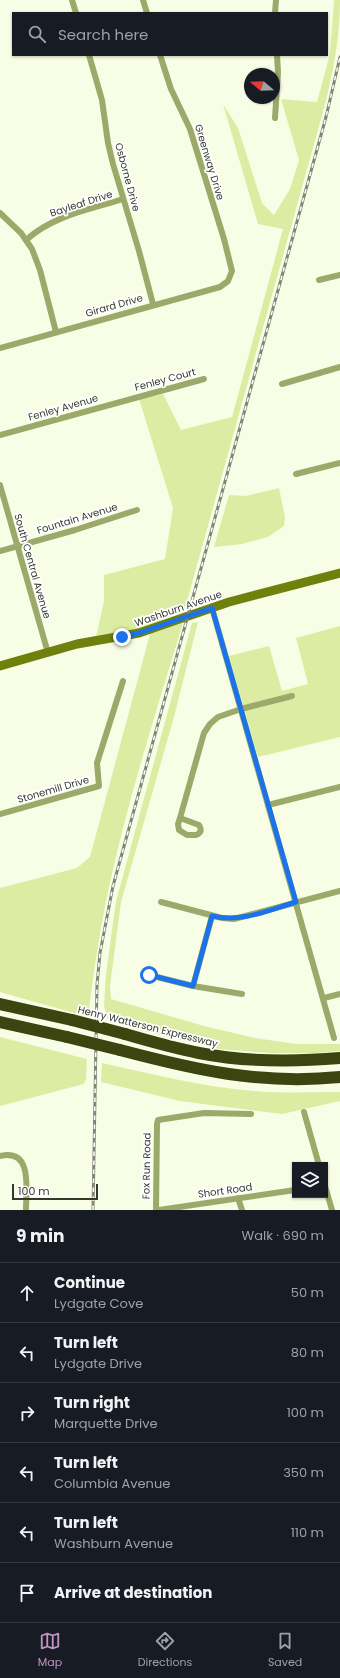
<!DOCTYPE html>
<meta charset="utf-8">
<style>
body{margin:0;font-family:Poppins,sans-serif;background:#242831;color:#f1f3f6}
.controls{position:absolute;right:12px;bottom:12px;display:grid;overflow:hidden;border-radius:0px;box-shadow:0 1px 3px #0004}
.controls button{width:36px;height:36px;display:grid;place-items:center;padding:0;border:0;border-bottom:1px solid #363941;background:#171b24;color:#f1f3f6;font:20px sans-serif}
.compass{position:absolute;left:244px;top:68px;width:36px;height:36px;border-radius:50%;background:#171b24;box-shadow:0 1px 3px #0004;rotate:289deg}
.scale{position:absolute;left:12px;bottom:10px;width:86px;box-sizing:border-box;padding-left:4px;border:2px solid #36382e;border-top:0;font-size:11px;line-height:14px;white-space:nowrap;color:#36382e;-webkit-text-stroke:3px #fff;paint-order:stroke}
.stop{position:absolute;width:12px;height:12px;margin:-9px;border:3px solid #1a73e8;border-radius:50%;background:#fff}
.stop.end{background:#1a73e8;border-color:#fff;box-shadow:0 1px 4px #0008}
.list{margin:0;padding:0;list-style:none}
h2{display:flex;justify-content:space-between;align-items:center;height:52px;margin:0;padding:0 16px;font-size:17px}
h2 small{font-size:13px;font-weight:400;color:#9ea1a6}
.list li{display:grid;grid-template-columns:26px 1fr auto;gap:12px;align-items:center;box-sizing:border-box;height:60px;padding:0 16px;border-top:1px solid #363941}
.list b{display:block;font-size:15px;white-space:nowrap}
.list p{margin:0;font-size:13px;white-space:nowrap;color:#9ea1a6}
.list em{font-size:13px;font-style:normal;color:#9ea1a6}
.icon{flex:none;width:22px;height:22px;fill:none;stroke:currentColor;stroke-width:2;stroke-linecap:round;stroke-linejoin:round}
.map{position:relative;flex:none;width:340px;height:1210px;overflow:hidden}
.search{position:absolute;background:#171b24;box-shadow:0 1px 3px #0004;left:12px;right:12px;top:12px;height:44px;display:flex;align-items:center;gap:10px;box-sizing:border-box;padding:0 14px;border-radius:0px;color:#9ea1a6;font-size:15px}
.sheet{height:412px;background:#171b24}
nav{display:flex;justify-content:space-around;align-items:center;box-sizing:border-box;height:56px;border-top:1px solid #363941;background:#171b24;font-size:11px;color:#9ea1a6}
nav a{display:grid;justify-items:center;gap:2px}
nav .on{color:#c194c4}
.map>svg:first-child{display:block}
.green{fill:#dceca2}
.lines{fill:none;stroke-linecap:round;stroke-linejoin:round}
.street{stroke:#9ba96b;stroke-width:6}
.secondary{stroke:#6f800d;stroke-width:9}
.highway{stroke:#3c450f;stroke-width:12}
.rail-casing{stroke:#828575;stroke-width:3}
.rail{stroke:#fff;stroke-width:1.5;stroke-dasharray:4.5;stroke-linecap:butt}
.highway-bridge{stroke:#3c450f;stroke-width:12}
.route{stroke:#1a73e8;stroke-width:5}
.labels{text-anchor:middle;stroke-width:3.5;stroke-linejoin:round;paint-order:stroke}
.street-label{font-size:10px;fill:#36382e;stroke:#fff}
</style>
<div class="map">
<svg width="340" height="1210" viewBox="0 0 340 1210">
<rect width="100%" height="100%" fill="#f8fee5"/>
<g class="green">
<path d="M334 0H340C340 37 334 66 326 101L184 612C171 614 162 621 149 625 132 631 114 635 96 637L104 601V575L165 559 173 508 139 399 163 394 181 430 232 417 283 229 258 224 223 104 238 128 262 203 274 215 290 189 299 160 281 99 317 102 330 54Z"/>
<polygon points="279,488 285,517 284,526 268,537 242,544 214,547 229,495 246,496"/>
<polygon points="198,622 174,717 121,902 110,986 111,999 204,1026 255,1038 296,1044 340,1044 340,1051 315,1053 269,1053 219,1049 156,1034 108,1019 104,1006 106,974 116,901 192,623"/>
<path d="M183 623C158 706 131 789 112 874 101 921 94 969 88 1017L0 992V888L77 868 90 857 150 634Z"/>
<polygon points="340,626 340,737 258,757 229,656 269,646 282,691 308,684 296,638"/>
<polygon points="0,1037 87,1059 86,1079 84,1084 0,1106"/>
<path d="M102 1063C156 1075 211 1089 267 1092 291 1093 316 1092 340 1092V1101L282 1114 180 1101 101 1082Z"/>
</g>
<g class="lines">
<g class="street">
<polyline points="72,0 76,13"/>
<polyline points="143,0 147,13"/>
<polyline points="275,13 276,0"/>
<polyline points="89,55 102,100 108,143 113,164 139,251 153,304"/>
<polyline points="275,118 278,72 277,55"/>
<polyline points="0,213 21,233 32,249 40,270 56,332"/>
<path d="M26 240C54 215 89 210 123 199"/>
<polyline points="319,280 340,275"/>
<polyline points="0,348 220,287 228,281 232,271 224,239 190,129 171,89 160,55"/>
<polyline points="282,384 340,367"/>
<polyline points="0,435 204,379"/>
<polyline points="296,474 340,463"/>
<polyline points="0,485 48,653"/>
<polyline points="0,551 75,530 137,510"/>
<polyline points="212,608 334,1038"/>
<polyline points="268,805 340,787"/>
<polyline points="0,814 99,786 97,763 123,681"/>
<path d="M180 818 199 825C202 830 201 833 196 835H187L179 830 178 824 180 818 204 733 210 724 218 717 241 709 292 696"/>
<polyline points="161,902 222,918 234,919 340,891"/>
<polyline points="149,975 193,986 242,994"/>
<polyline points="193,986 212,916"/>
<polyline points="324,998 340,994"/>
<polyline points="304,1112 319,1165"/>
<path d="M0 1156C33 1148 26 1189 26 1210"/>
<polyline points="325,1186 332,1210"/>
<polyline points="238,1198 242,1210"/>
<polyline points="156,1210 157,1124 158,1120 204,1113 251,1114"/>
<polyline points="159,1210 295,1190"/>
</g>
<polyline class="secondary" points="0,666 77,644 139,633 229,602 340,573"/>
<g class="highway">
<polyline points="0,1004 72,1020"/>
<polyline points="0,1022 67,1037"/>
<path d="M125 1034C149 1041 174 1048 199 1053 245 1062 293 1062 340 1058"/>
<path d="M120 1050C196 1070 261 1085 340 1077"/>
</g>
<g class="rail-casing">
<polyline id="rail" points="93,1210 97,985 100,953 113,886 326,117 340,57"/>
</g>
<use href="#rail" class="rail"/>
<g class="highway-bridge">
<polyline points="72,1020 125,1034"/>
<polyline points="67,1037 120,1050"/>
</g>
</g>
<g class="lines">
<path class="route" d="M122 637 139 633 212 608 296 902C269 910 241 923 212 916L193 986 149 975"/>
</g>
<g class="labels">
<g class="street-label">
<text transform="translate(210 162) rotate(73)" y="4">Greenway Drive</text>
<text transform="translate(128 177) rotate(75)" y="4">Osborne Drive</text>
<text transform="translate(81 203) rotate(-18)" y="4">Bayleaf Drive</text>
<text transform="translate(114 305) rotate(-16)" y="4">Girard Drive</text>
<text transform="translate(165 379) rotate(-15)" y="4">Fenley Court</text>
<text transform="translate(63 407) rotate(-16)" y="4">Fenley Avenue</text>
<text transform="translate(77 518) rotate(-17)" y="4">Fountain Avenue</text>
<text transform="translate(33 566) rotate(74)" y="4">South Central Avenue</text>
<text transform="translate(178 608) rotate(-19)" y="4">Washburn Avenue</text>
<text transform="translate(53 789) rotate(-16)" y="4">Stonemill Drive</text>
<text transform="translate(148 1026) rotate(14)" y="4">Henry Watterson Expressway</text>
<text transform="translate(146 1166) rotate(-89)" y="4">Fox Run Road</text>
<text transform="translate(225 1190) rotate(-8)" y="4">Short Road</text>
</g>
</g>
</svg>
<div class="controls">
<button><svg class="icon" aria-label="layers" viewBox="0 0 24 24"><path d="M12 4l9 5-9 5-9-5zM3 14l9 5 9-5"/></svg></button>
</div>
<svg class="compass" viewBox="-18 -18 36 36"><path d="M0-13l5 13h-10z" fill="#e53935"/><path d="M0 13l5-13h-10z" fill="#9ea1a6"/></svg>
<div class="scale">100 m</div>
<div class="stop" style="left:149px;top:975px"></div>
<div class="stop end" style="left:122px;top:637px"></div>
<div class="search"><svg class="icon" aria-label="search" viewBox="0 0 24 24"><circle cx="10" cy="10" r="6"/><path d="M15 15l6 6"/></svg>Search here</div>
</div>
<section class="sheet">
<h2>9 min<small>Walk · 690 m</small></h2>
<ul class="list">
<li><svg class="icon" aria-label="ahead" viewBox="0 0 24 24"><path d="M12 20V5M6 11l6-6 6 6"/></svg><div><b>Continue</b><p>Lydgate Cove</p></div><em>50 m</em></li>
<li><svg class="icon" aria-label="left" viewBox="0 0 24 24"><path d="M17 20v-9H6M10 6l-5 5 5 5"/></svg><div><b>Turn left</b><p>Lydgate Drive</p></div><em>80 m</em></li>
<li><svg class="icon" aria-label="right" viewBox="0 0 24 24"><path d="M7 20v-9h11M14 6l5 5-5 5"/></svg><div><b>Turn right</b><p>Marquette Drive</p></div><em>100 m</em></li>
<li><svg class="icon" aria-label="left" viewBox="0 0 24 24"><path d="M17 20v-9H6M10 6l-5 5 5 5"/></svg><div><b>Turn left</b><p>Columbia Avenue</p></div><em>350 m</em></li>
<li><svg class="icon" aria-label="left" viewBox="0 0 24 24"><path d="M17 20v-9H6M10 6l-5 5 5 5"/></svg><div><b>Turn left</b><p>Washburn Avenue</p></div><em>110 m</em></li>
<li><svg class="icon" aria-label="arrive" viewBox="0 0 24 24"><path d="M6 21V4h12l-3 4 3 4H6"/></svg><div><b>Arrive at destination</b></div></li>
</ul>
</section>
<nav>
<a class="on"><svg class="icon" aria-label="map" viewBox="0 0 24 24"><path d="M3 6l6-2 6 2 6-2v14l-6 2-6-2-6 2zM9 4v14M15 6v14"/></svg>Map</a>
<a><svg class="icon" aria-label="directions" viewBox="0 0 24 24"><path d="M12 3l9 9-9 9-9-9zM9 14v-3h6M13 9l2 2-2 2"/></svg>Directions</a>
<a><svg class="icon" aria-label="saved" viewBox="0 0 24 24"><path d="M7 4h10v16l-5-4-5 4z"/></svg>Saved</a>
</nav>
